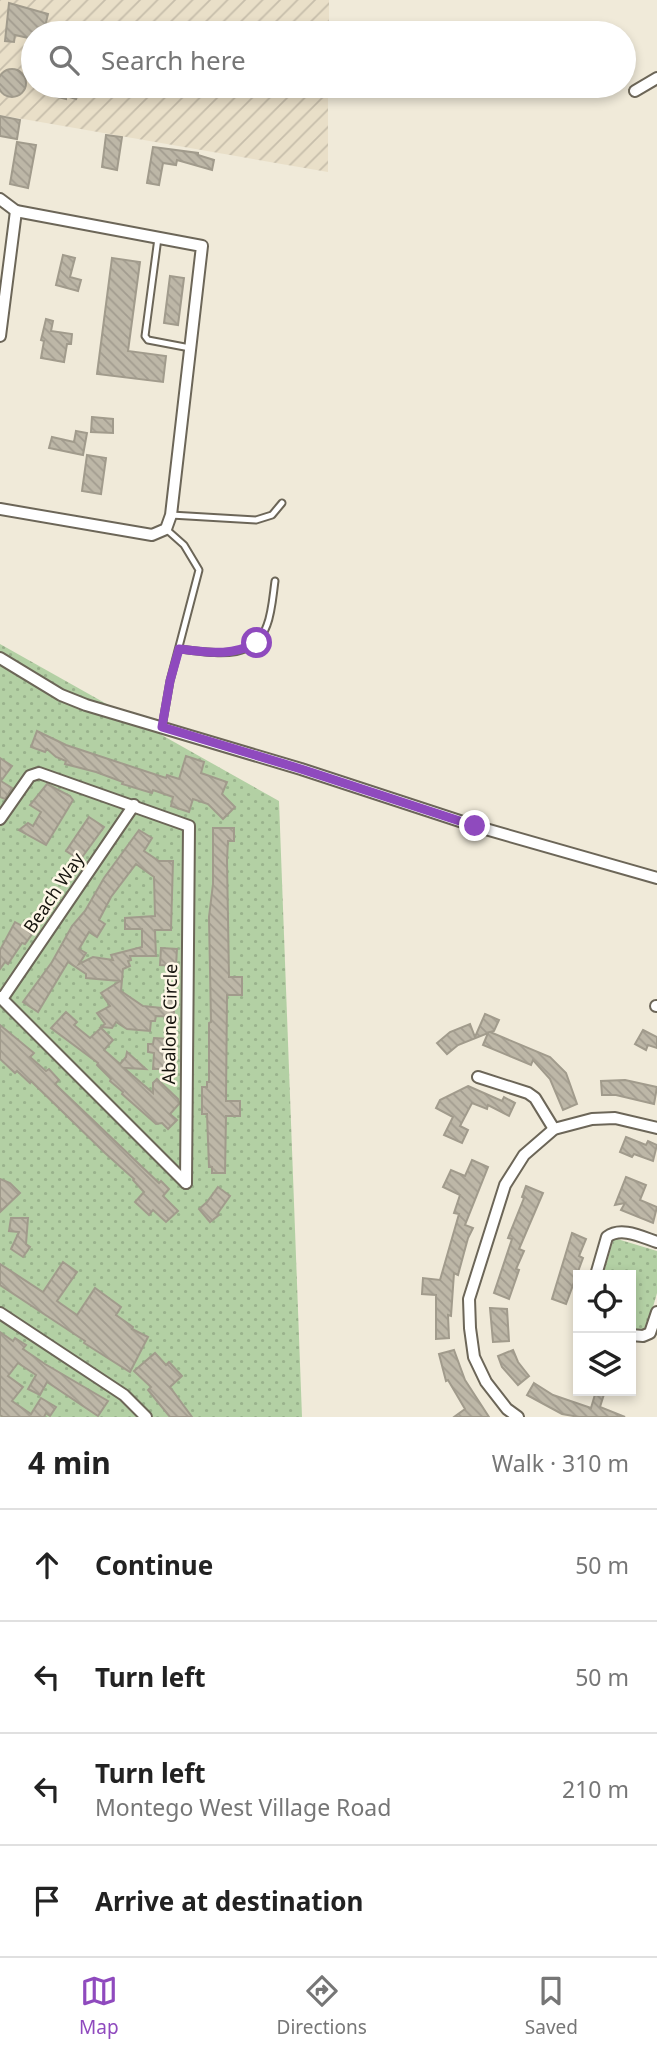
<!DOCTYPE html>
<meta charset="utf-8">
<style>
body{margin:0;font-family:"Noto Sans",sans-serif;background:#f2f2f2;color:#222}
.controls{position:absolute;right:21px;bottom:21px;display:grid;overflow:hidden;border-radius:0px;box-shadow:0 4px 10px #0003}
.controls button{width:63px;height:63px;display:grid;place-items:center;padding:0;border:0;border-bottom:2px solid #e0e0e0;background:#fff;color:#222;font:35px sans-serif}
.stop{position:absolute;width:21px;height:21px;margin:-16px;border:5px solid #8f4abe;border-radius:50%;background:#fff}
.stop.end{background:#8f4abe;border-color:#fff;box-shadow:0 2px 7px #0008}
.list{margin:0;padding:0;list-style:none}
h2{display:flex;justify-content:space-between;align-items:center;height:91px;margin:0;padding:0 28px;font-size:30px}
h2 small{font-size:23px;font-weight:400;color:#767676}
.list li{display:grid;grid-template-columns:46px 1fr auto;gap:21px;align-items:center;box-sizing:border-box;height:112px;padding:0 28px;border-top:2px solid #e0e0e0}
.list b{display:block;font-size:26px;white-space:nowrap}
.list p{margin:0;font-size:23px;white-space:nowrap;color:#767676}
.list em{font-size:23px;font-style:normal;color:#767676}
.icon{flex:none;width:38px;height:38px;fill:none;stroke:currentColor;stroke-width:2;stroke-linecap:round;stroke-linejoin:round}
.map{position:relative;flex:none;width:657px;height:1417px;overflow:hidden}
.search{position:absolute;background:#fff;box-shadow:0 4px 10px #0003;left:21px;right:21px;top:21px;height:77px;display:flex;align-items:center;gap:18px;box-sizing:border-box;padding:0 24px;border-radius:38px;color:#767676;font-size:26px}
.sheet{height:539px;background:#fff}
nav{display:flex;justify-content:space-around;align-items:center;box-sizing:border-box;height:98px;border-top:2px solid #e0e0e0;background:#fff;font-size:19px;color:#767676}
nav a{display:grid;justify-items:center;gap:4px}
nav .on{color:#8f4abe}
.map>svg:first-child{display:block}
.industrial{fill:url(#industrial-furrows)}
.green{fill:url(#green-dots)}
.building{fill:url(#building-back-hatch);stroke:#a19b8c;stroke-width:2;fill-rule:evenodd}
.lines{fill:none;stroke-linecap:round;stroke-linejoin:round}
.service-casing{stroke:#6c6658;stroke-width:9}
.minor-casing{stroke:#6c6658;stroke-width:14}
.service{stroke:#fff;stroke-width:5}
.minor{stroke:#fff;stroke-width:10}
.route{stroke:#8f4abe;stroke-width:9}
.labels{text-anchor:middle;stroke-width:5;stroke-linejoin:round;paint-order:stroke}
.street-label{font-size:18px;fill:#16140e;stroke:#fef7e7}
</style>
<div class="map">
<svg width="657" height="1417" viewBox="0 0 657 1417">
<defs>
<pattern id="industrial-furrows" width="10" height="10" patternUnits="userSpaceOnUse" patternTransform="scale(1.75)"><rect width="10" height="10" fill="#e9dfc8"/><path d="M-1 1l2-2M0 10L10 0M9 11l2-2" fill="none" stroke="#c7beab"/></pattern>
<pattern id="green-dots" width="8" height="8" patternUnits="userSpaceOnUse" patternTransform="scale(1.75)"><rect width="8" height="8" fill="#b3d0a4"/><path d="M2 2h.1M6 6h.1" fill="none" stroke="#99b28c" stroke-width="1.8" stroke-linecap="round"/></pattern>
<pattern id="building-back-hatch" width="6" height="6" patternUnits="userSpaceOnUse" patternTransform="scale(1.75)"><rect width="6" height="6" fill="#bdb7a7"/><path d="M-1 5l2 2M0 0l6 6M5-1l2 2" fill="none" stroke="#a29c8f"/></pattern>
</defs>
<rect width="100%" height="100%" fill="#f0ead9"/>
<polygon class="industrial" points="0,0 329,0 329,33 33,33 33,86 328,86 328,172 0,115"/>
<g class="green">
<polygon points="0,644 279,801 302,1417 0,1417"/>
<polygon points="614,1238 657,1251 657,1293 647,1328 641,1331 631,1329 631,1275 603,1275"/>
</g>
<g class="building">
<polygon points="9,3 48,14 44,31 37,29 36,33 33,33 33,39 15,35 14,42 5,41"/>
<circle cx="12" cy="83" r="14"/>
<polygon points="53,86 79,86 76,99 66,96 66,99 50,95"/>
<polygon points="0,116 20,120 17,139 0,136"/>
<polygon points="106,135 122,137 117,170 102,167"/>
<polygon points="17,142 36,145 28,188 10,184"/>
<polygon points="153,147 198,153 198,155 214,160 212,170 177,160 176,165 163,163 159,185 147,183"/>
<polygon points="63,255 75,258 70,277 81,280 78,291 56,285"/>
<polygon points="112,258 140,262 128,351 166,356 163,382 97,374"/>
<polygon points="170,276 184,278 178,325 164,323"/>
<polygon points="46,319 53,321 51,331 72,334 71,344 67,344 64,362 41,358 44,341 41,340"/>
<polygon points="92,417 113,419 113,433 91,432"/>
<polygon points="76,431 87,433 83,455 49,448 52,437 74,442"/>
<polygon points="87,455 106,458 101,494 82,491"/>
<polygon points="37,731 66,745 166,778 167,775 179,779 186,756 204,762 201,773 227,782 222,794 235,807 223,819 208,804 193,799 189,812 171,806 173,797 153,790 152,793 122,784 123,782 96,772 65,764 66,761 56,757 47,749 45,752 31,747"/>
<polygon points="0,758 12,766 1,781 12,788 5,799 0,797"/>
<polygon points="47,784 70,796 73,800 46,845 19,830 28,823 33,826 41,812 30,805"/>
<polygon points="89,817 104,827 80,860 66,851"/>
<polygon points="213,828 234,828 234,841 228,841 227,860 229,977 242,977 242,995 227,995 226,1101 240,1101 240,1116 226,1116 225,1173 212,1173 212,1167 209,1167 207,1114 202,1114 202,1087 207,1087 207,1082 209,1082 209,1023 211,1022 209,917 213,884"/>
<path d="M139 830 152 838 144 851 159 861H173L171 930H155L156 956H130L131 960 128 961 130 966 123 969 121 991 143 1006 162 1008V998H174V1017L156 1016 155 1021H151L150 1031 127 1029 116 1022 112 1028 101 1027 105 1024 97 1013 110 1006 101 993 120 981 86 978V974L68 962 38 1012 23 1002 52 962 72 926 85 911 104 878ZM136 864 154 877 155 916 125 918V929H142V947L111 955 113 960 93 957 79 964 86 953 79 949 89 932 97 937 105 924 99 920 111 897Z"/>
<polygon points="15,922 31,931 32,934 25,944 22,943 8,964 5,962 0,969 0,950"/>
<polygon points="161,948 177,949 176,966 160,965"/>
<polygon points="66,1012 77,1022 74,1025 90,1038 101,1028 113,1040 104,1050 120,1064 126,1057 127,1052 146,1069 124,1068 153,1093 153,1083 157,1079 178,1099 179,1104 170,1114 177,1120 168,1129 162,1123 156,1124 122,1094 123,1092 110,1081 111,1079 97,1065 98,1063 51,1028"/>
<polygon points="485,1014 499,1020 494,1031 490,1032 550,1057 566,1073 577,1104 563,1110 550,1079 533,1060 531,1065 483,1045 488,1033 458,1045 447,1054 437,1043 450,1032 470,1024 475,1037"/>
<polygon points="0,1025 34,1053 30,1057 46,1071 49,1069 59,1080 55,1084 159,1183 161,1181 169,1189 163,1196 178,1211 166,1222 153,1210 149,1215 135,1202 144,1192 133,1180 134,1179 105,1153 31,1081 30,1083 17,1071 15,1073 0,1059"/>
<polygon points="643,1030 657,1037 657,1048 648,1045 646,1050 635,1044"/>
<polygon points="154,1038 169,1039 169,1044 172,1044 171,1069 153,1069 154,1053 148,1052 148,1044 153,1044"/>
<polygon points="625,1080 657,1087 654,1104 616,1095 602,1095 601,1081"/>
<polygon points="468,1086 502,1101 504,1097 515,1103 509,1116 488,1105 487,1109 472,1103 460,1126 468,1130 462,1143 444,1135 453,1117 436,1108 440,1100"/>
<polygon points="626,1137 646,1145 648,1141 657,1145 653,1161 634,1154 632,1157 620,1152"/>
<polygon points="472,1160 488,1167 465,1225 473,1228 468,1238 458,1275 454,1273 451,1316 448,1315 449,1338 436,1339 436,1295 422,1294 423,1278 440,1280 459,1214 454,1213 460,1195 443,1187 451,1170 465,1176"/>
<polygon points="626,1177 646,1185 640,1200 657,1207 653,1223 621,1210 625,1203 615,1205"/>
<polygon points="0,1179 10,1183 20,1193 0,1212"/>
<polygon points="526,1186 543,1193 519,1249 524,1251 516,1269 519,1270 509,1299 494,1293 512,1239 508,1238 524,1198 522,1197"/>
<polygon points="218,1187 230,1196 218,1213 219,1215 210,1222 199,1209 207,1202"/>
<polygon points="11,1218 28,1218 26,1244 30,1247 23,1257 11,1249 19,1232 9,1231"/>
<polygon points="572,1233 586,1239 579,1256 583,1258 566,1304 552,1299"/>
<polygon points="63,1262 77,1272 57,1301 77,1315 95,1288 121,1307 116,1315 133,1327 132,1329 148,1337 130,1372 84,1343 85,1341 0,1285 0,1264 43,1292"/>
<polygon points="490,1308 507,1309 509,1341 493,1342"/>
<polygon points="0,1332 13,1341 15,1338 26,1345 23,1349 45,1364 108,1401 98,1416 47,1382 40,1395 28,1389 36,1375 18,1363 8,1376 23,1387 12,1401 31,1414 41,1398 56,1407 50,1416 46,1413 44,1417 3,1417 0,1415"/>
<polygon points="454,1350 465,1380 489,1417 454,1417 465,1409 448,1380 446,1381 439,1354"/>
<polygon points="513,1350 518,1362 529,1376 518,1385 502,1367 498,1356"/>
<polygon points="155,1353 166,1365 169,1362 182,1376 170,1387 192,1417 170,1417 148,1390 151,1387 134,1371"/>
<polygon points="534,1383 553,1395 591,1408 596,1391 605,1391 600,1407 625,1417 579,1417 562,1414 527,1395"/>
</g>
<g class="lines">
<g class="service-casing">
<g id="service">
<polyline points="158,238 145,336 148,340 190,348"/>
<polyline points="171,515 256,520 272,515 282,503"/>
<path d="M179 649C211 652 254 663 267 625 272 612 273 595 275 581"/>
<polyline points="162,727 170,681 199,570 184,545 166,529"/>
</g>
</g>
<g class="minor-casing">
<g id="minor">
<polyline points="635,91 657,78"/>
<polyline points="0,199 16,211 202,246 171,515 166,529 152,535 0,509"/>
<polyline points="0,336 16,211"/>
<polyline points="0,658 61,695 86,705 301,769 475,826 657,878"/>
<polyline points="0,819 30,776 39,773 189,826 186,1183"/>
<polyline points="0,997 186,1183"/>
<polyline points="2,999 134,805"/>
<polyline points="656,1006 657,1006"/>
<polyline points="478,1077 528,1093 535,1098 554,1129"/>
<path d="M596 1275 607 1237C621 1226 642 1237 657 1242"/>
<polyline points="0,1313 124,1395 146,1417"/>
<polyline points="631,1335 643,1336 650,1333 657,1312"/>
<polyline points="518,1417 507,1409 486,1382 474,1357 470,1328 469,1299 505,1185 524,1155 554,1129 592,1119 615,1118 657,1128"/>
</g>
</g>
<use href="#service" class="service"/>
<use href="#minor" class="minor"/>
</g>
<g class="lines">
<path class="route" d="M257 643C227 657 210 652 179 649L170 681 162 727 301 769 475 826"/>
</g>
<g class="labels">
<g class="street-label">
<text transform="translate(54 893) rotate(-56)" y="6">Beach Way</text>
<text transform="translate(170 1024) rotate(-89)" y="6">Abalone Circle</text>
</g>
</g>
</svg>
<div class="controls">
<button><svg class="icon" aria-label="locate" viewBox="0 0 24 24"><circle cx="12" cy="12" r="6"/><path d="M12 2v4M12 18v4M2 12h4M18 12h4"/></svg></button>
<button><svg class="icon" aria-label="layers" viewBox="0 0 24 24"><path d="M12 4l9 5-9 5-9-5zM3 14l9 5 9-5"/></svg></button>
</div>
<div class="stop" style="left:257px;top:643px"></div>
<div class="stop end" style="left:475px;top:826px"></div>
<div class="search"><svg class="icon" aria-label="search" viewBox="0 0 24 24"><circle cx="10" cy="10" r="6"/><path d="M15 15l6 6"/></svg>Search here</div>
</div>
<section class="sheet">
<h2>4 min<small>Walk · 310 m</small></h2>
<ul class="list">
<li><svg class="icon" aria-label="ahead" viewBox="0 0 24 24"><path d="M12 20V5M6 11l6-6 6 6"/></svg><div><b>Continue</b></div><em>50 m</em></li>
<li><svg class="icon" aria-label="left" viewBox="0 0 24 24"><path d="M17 20v-9H6M10 6l-5 5 5 5"/></svg><div><b>Turn left</b></div><em>50 m</em></li>
<li><svg class="icon" aria-label="left" viewBox="0 0 24 24"><path d="M17 20v-9H6M10 6l-5 5 5 5"/></svg><div><b>Turn left</b><p>Montego West Village Road</p></div><em>210 m</em></li>
<li><svg class="icon" aria-label="arrive" viewBox="0 0 24 24"><path d="M6 21V4h12l-3 4 3 4H6"/></svg><div><b>Arrive at destination</b></div></li>
</ul>
</section>
<nav>
<a class="on"><svg class="icon" aria-label="map" viewBox="0 0 24 24"><path d="M3 6l6-2 6 2 6-2v14l-6 2-6-2-6 2zM9 4v14M15 6v14"/></svg>Map</a>
<a><svg class="icon" aria-label="directions" viewBox="0 0 24 24"><path d="M12 3l9 9-9 9-9-9zM9 14v-3h6M13 9l2 2-2 2"/></svg>Directions</a>
<a><svg class="icon" aria-label="saved" viewBox="0 0 24 24"><path d="M7 4h10v16l-5-4-5 4z"/></svg>Saved</a>
</nav>
